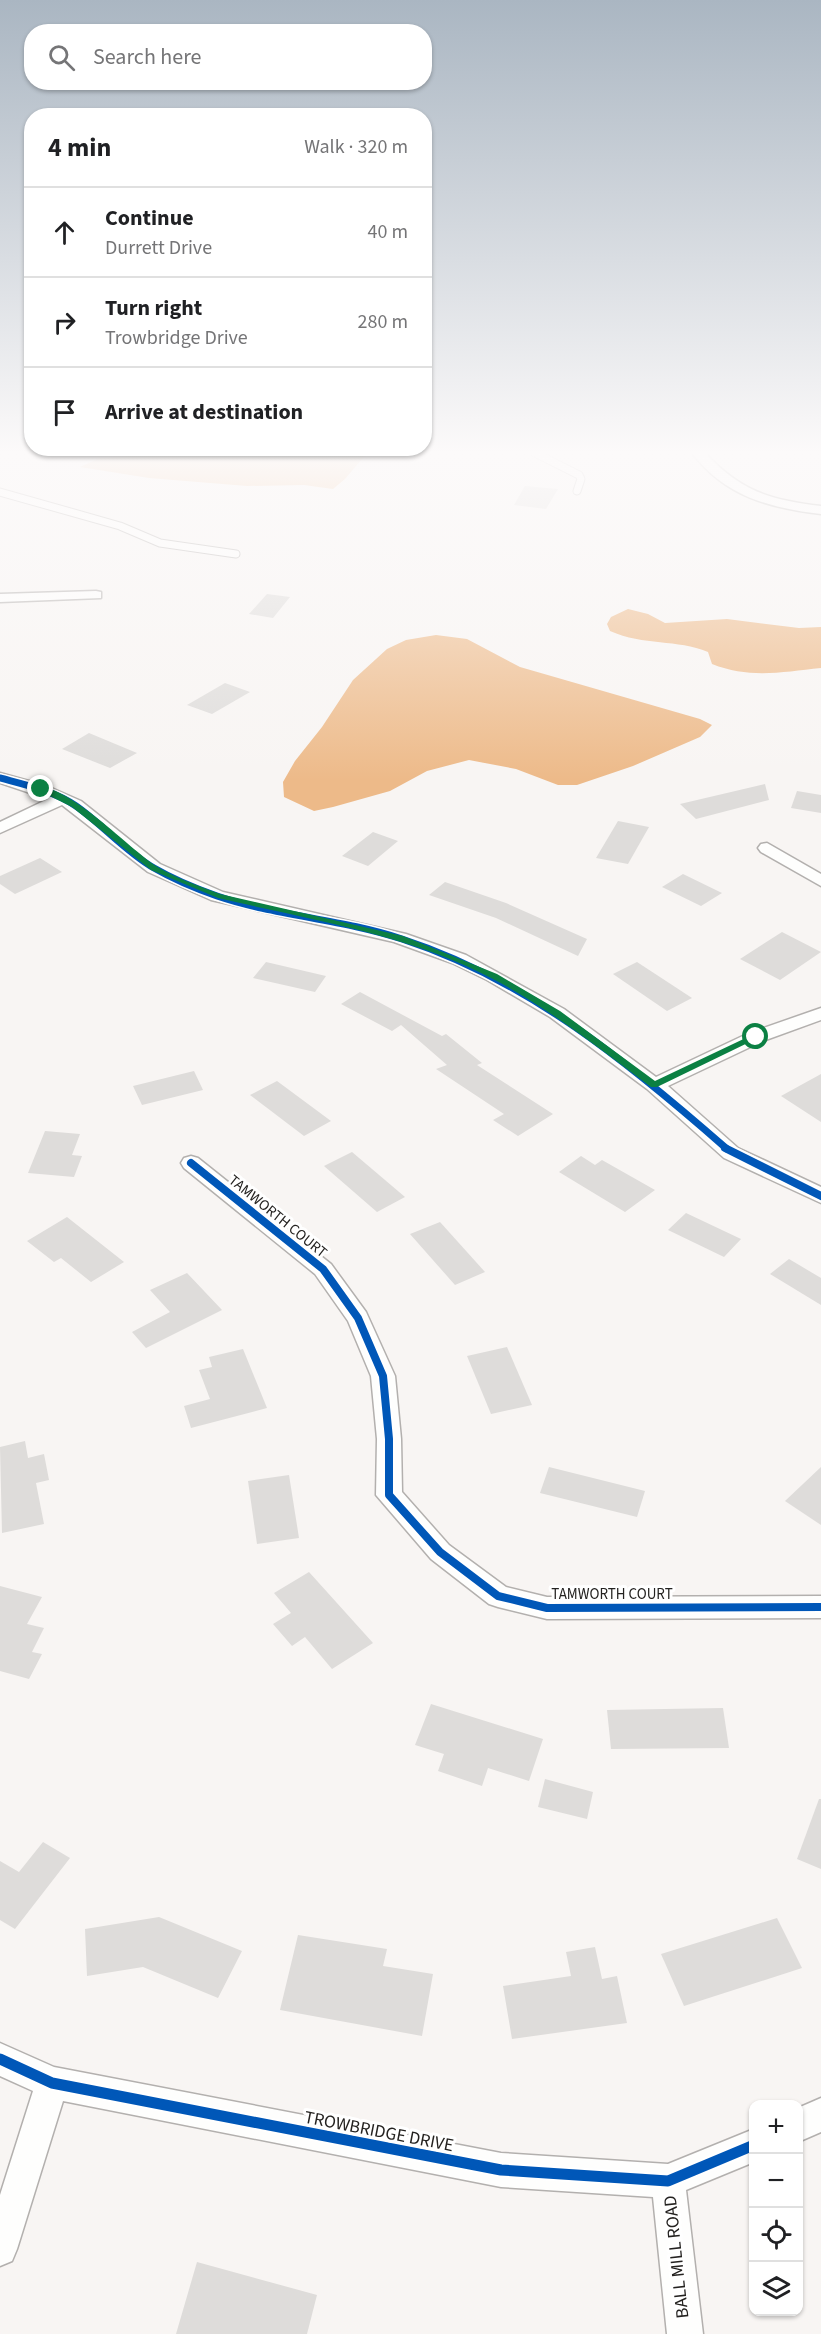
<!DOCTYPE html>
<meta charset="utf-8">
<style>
body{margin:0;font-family:"Source Sans 3",sans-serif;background:#f2f2f2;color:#202124}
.controls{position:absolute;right:18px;bottom:18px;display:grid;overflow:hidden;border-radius:12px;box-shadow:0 2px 4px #0004}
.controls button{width:54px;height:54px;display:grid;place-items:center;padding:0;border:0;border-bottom:2px solid #e0e0e0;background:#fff;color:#202124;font:30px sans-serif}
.stop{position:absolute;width:18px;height:18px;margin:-14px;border:4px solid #0b8043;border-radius:50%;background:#fff}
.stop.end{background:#0b8043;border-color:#fff;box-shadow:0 2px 6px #0008}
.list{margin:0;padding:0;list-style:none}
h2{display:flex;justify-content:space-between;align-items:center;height:78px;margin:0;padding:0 24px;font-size:26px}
h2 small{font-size:20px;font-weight:400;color:#757577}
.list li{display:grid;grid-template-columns:39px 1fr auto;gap:18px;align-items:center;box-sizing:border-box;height:90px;padding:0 24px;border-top:2px solid #e0e0e0}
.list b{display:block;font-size:22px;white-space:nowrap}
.list p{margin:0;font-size:20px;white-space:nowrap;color:#757577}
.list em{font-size:20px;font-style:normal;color:#757577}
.icon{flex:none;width:33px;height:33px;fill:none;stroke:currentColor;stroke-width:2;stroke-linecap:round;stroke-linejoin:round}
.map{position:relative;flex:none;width:821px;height:2334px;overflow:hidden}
.search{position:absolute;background:#fff;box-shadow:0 2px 4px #0004;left:24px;top:24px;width:408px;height:66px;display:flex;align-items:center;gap:15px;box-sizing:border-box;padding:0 21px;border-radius:24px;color:#757577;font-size:22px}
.panel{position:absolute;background:#fff;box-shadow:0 2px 4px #0004;left:24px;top:108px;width:408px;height:348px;border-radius:24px}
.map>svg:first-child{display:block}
.water{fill:#edba89}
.building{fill:#dedcda}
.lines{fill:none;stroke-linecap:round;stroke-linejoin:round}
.lane-casing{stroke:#b3b0ae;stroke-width:9}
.street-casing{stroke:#b3b0ae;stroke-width:3}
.lane{stroke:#fefefd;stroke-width:7}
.street{fill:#fefefd;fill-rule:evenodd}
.cycleway-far2-casing{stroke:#fff;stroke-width:10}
.cycleway-far1-casing{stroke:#fff;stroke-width:12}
.cycleway-casing{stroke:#fff;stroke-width:15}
.cycleway-far2{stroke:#0057b8;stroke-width:7}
.cycleway-far1{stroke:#0057b8;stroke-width:8}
.cycleway{stroke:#0057b8;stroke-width:11}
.route{fill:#0b8043}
.labels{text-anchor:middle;stroke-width:6;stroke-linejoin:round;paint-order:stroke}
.street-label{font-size:15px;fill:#242220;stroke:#fff}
.near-street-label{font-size:18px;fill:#242220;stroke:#fff}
</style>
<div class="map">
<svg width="821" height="2334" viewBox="0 0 821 2334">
<rect width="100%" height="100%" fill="#f8f5f3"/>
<g class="water">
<polygon points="171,453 367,453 345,479 333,489 304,485 247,486 149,478 80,467 100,458"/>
<path d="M628 609 648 614 665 623 727 619 799 628 821 627V668C782 672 750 679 712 664L708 652C677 639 644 646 610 631L607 624 611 617Z"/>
<polygon points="436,635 467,639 520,667 700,719 712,725 700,737 633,766 577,785 558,785 516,769 469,760 427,771 390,791 333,807 314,811 284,797 283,782 295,761 322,727 353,680 387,649 406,640"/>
</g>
<g class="building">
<polygon points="525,486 558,489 546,509 514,505"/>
<polygon points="267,594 290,597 273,618 249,614"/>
<polygon points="225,683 250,692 212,714 187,705"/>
<polygon points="89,733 137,753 110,768 62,749"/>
<polygon points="765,784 769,800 696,819 680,804"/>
<polygon points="797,791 821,795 821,813 791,808"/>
<polygon points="618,821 649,827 628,864 596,858"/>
<polygon points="373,832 398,841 368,866 342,856"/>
<polygon points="40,858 62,872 15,894 0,884 0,876"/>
<polygon points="683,874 722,893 701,906 662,887"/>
<polygon points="445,882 506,903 587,939 578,956 496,918 429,895"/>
<polygon points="782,932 821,952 780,980 740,959"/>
<polygon points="266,962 326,976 315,992 253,978"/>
<polygon points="637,962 692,998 667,1011 613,974"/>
<polygon points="360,992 442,1036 446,1034 482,1063 477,1065 553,1114 518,1136 493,1120 504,1114 436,1069 447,1065 401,1025 392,1031 341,1004"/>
<polygon points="194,1071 203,1090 142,1105 133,1086"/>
<polygon points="821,1074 821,1122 781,1096"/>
<polygon points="277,1081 331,1121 304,1136 250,1095"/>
<polygon points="45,1131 80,1134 72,1155 82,1156 74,1177 28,1173"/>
<polygon points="352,1152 405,1197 377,1212 324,1166"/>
<polygon points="581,1156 595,1165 602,1160 655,1190 625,1212 559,1172"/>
<polygon points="686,1213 741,1239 724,1257 668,1230"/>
<polygon points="67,1217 124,1262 91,1282 61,1258 54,1262 27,1241"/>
<polygon points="440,1222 485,1272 455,1285 410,1234"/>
<polygon points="789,1259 821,1278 821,1305 770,1274"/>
<polygon points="187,1273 222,1310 146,1348 132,1332 170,1312 150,1290"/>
<polygon points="507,1347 532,1405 491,1414 467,1356"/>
<polygon points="243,1349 267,1408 191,1428 184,1406 210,1399 199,1370 212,1367 209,1357"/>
<polygon points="25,1441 28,1458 44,1454 49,1480 36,1483 44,1524 2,1533 0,1447"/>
<polygon points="549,1467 645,1491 637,1517 540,1493"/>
<polygon points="821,1467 821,1525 785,1501"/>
<polygon points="289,1475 299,1538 257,1544 248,1481"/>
<polygon points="309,1572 373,1643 332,1669 305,1637 292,1646 273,1624 291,1613 274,1593"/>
<polygon points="0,1586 42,1597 27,1624 44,1628 32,1652 42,1654 29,1679 0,1671"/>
<polygon points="431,1704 543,1739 529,1781 488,1768 482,1786 438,1771 444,1754 415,1745"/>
<polygon points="723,1708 729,1748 611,1749 607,1710"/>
<polygon points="545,1779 593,1792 587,1819 538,1807"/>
<polygon points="819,1799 821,1799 821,1869 797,1859"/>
<polygon points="43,1842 70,1858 15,1929 0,1920 0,1861 19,1872"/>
<polygon points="159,1917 242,1951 218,1998 143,1967 87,1976 85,1929"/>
<polygon points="777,1918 802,1968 684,2006 661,1954"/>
<polygon points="298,1935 387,1949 383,1966 433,1974 422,2036 280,2010"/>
<polygon points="595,1947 602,1979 617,1976 627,2023 512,2039 503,1986 571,1976 566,1952"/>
<polygon points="197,2262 317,2295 307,2334 176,2334"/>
</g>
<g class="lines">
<g class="lane-casing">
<g id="lane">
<polyline points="535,453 579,475 581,479 577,491"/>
<polyline points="0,492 120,526 160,543 236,554"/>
</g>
</g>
<g class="street-casing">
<g id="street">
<path d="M692 453H705C741 491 769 500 821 506V514C769 508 725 496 692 453Z"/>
<polygon points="96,591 101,592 101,598 0,602 0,594"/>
<polygon points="0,773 47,786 81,801 160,864 223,892 406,934 466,955 564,1009 656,1077 749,1033 821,1008 821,1020 763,1041 668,1086 738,1148 821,1187 821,1203 724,1158 647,1089 550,1017 487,980 452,963 394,942 211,900 148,872 62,805 0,833 0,822 48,799 0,783"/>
<polygon points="767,843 821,874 821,886 761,852 758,848 761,844"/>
<polygon points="191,1156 198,1158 331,1264 366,1312 395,1376 401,1439 402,1492 449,1545 506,1587 547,1597 821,1596 821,1618 547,1619 498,1607 489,1604 431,1559 376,1495 377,1439 371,1376 348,1321 315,1274 184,1168 181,1163 184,1158"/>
<polygon points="0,2043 54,2067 501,2153 668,2164 754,2129 754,2162 686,2190 703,2334 667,2334 653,2197 501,2187 63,2101 17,2249 12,2261 0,2266 0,2195 33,2091 0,2076"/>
<polygon points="821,2098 821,2132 798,2142 798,2108"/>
</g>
</g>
<use href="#lane" class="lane"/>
<use href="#street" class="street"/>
<g class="cycleway-far2-casing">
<path id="cycleway-far2" d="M0 778C26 785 54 791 76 806 103 825 126 852 154 868 173 879 197 889 217 896 276 916 342 919 402 939 528 980 629 1063 727 1149"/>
</g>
<g class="cycleway-far1-casing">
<g id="cycleway-far1">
<polyline points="725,1148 821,1196"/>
<polyline points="191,1163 323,1269 358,1318 383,1376 389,1439 389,1495 440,1552 498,1596 547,1608 821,1607"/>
</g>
</g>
<g class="cycleway-casing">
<polyline id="cycleway" points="0,2059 52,2083 501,2170 668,2181 754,2145"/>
</g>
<use href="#cycleway-far2" class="cycleway-far2"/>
<use href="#cycleway-far1" class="cycleway-far1"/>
<use href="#cycleway" class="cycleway"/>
</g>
<linearGradient id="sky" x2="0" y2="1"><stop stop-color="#aab6c2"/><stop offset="0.58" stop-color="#fcfafa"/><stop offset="1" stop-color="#fcfafa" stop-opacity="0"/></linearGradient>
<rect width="821" height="780" fill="url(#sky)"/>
<path class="route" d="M38 787C70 786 129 848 156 866 175 878 199 886 220 894L403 936 497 974 560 1011 655 1081 752 1035 760 1037 657 1087H651C600 1049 550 1009 493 979 412 935 307 919 218 898L151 870 72 807 38 790Z"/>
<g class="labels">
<g class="street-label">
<text transform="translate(278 1216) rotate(39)" y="5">TAMWORTH COURT</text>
<text x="612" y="1599">TAMWORTH COURT</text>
</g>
<g class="near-street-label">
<text transform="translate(379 2131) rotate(11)" y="6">TROWBRIDGE DRIVE</text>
<text transform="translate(676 2257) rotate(-96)" y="6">BALL MILL ROAD</text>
</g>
</g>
</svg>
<div class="controls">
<button>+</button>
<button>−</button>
<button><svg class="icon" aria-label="locate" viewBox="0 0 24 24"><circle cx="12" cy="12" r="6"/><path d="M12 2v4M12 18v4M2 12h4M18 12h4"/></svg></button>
<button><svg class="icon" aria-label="layers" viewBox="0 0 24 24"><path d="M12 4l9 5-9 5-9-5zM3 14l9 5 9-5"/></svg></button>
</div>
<div class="stop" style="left:756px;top:1037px"></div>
<div class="stop end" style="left:41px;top:789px"></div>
<div class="search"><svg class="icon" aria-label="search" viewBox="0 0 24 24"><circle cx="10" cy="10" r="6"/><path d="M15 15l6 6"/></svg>Search here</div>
<section class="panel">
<h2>4 min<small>Walk · 320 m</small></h2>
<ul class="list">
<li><svg class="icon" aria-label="ahead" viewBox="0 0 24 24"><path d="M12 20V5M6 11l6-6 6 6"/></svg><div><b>Continue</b><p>Durrett Drive</p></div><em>40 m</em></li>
<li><svg class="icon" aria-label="right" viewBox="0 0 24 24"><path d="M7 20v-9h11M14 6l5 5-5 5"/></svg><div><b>Turn right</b><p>Trowbridge Drive</p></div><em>280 m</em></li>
<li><svg class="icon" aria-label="arrive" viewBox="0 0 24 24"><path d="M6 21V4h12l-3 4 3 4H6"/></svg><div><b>Arrive at destination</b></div></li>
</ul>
</section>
</div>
